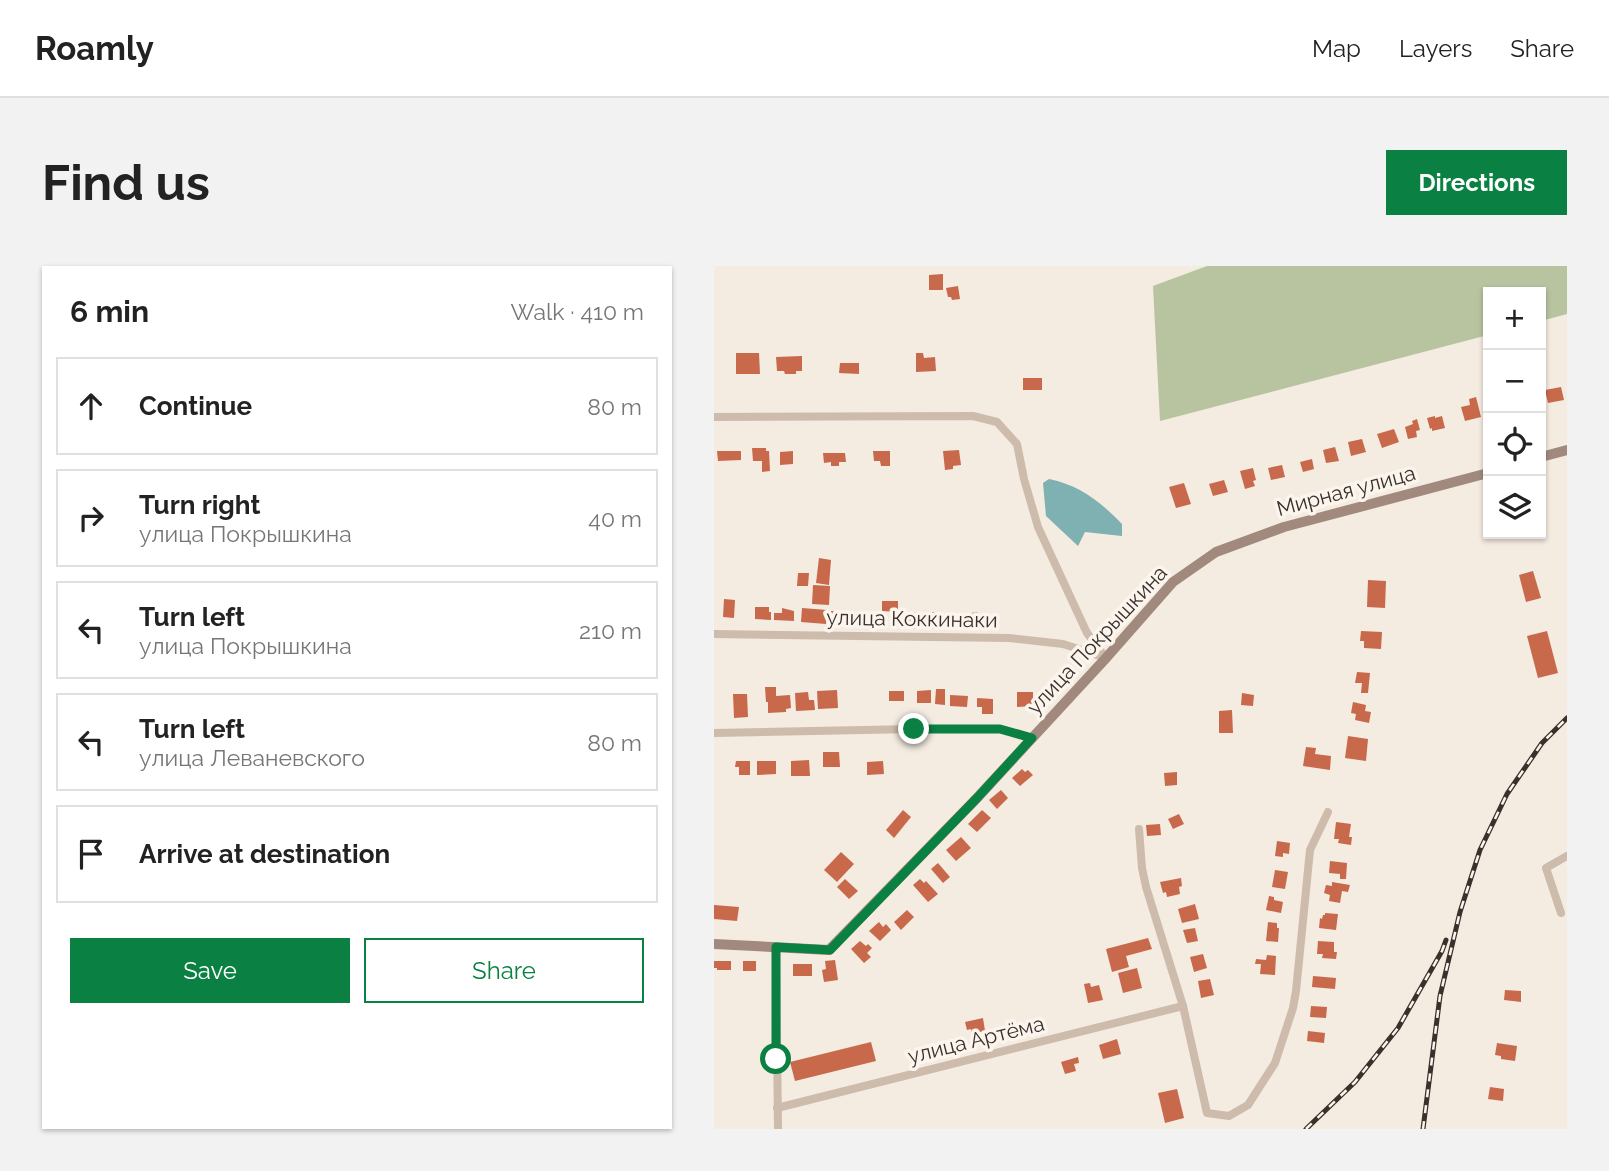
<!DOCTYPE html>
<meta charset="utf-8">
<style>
body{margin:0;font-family:Raleway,sans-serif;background:#f2f2f2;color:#222}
.controls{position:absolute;right:21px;top:21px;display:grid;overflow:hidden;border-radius:0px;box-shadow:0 2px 5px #0004}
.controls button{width:63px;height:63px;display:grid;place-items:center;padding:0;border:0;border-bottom:2px solid #e0e0e0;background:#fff;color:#222;font:35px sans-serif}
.stop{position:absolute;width:21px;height:21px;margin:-16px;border:5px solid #0b8043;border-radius:50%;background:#fff}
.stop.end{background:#0b8043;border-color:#fff;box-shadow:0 2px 7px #0008}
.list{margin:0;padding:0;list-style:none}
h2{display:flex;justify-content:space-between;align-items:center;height:91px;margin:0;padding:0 28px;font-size:30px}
h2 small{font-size:23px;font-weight:400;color:#767676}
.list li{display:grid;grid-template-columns:46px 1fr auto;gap:21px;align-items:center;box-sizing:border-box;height:98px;margin:0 14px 14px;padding:0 14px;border:2px solid #e0e0e0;border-radius:0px}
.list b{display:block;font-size:26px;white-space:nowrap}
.list p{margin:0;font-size:23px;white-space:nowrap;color:#767676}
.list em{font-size:23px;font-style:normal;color:#767676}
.actions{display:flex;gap:14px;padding:21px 28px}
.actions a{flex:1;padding:16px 0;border:2px solid #0b8043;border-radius:0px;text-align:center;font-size:24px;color:#0b8043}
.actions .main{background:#0b8043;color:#fff}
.icon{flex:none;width:38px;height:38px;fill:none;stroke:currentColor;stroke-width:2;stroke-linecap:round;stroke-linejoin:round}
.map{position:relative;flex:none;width:853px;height:863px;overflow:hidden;border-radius:0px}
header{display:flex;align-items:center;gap:42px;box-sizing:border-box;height:98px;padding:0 35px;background:#fff;border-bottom:2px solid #e0e0e0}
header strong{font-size:33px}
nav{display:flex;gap:38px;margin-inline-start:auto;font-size:24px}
.intro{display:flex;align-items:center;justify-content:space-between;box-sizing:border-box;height:168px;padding:0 42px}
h1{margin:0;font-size:49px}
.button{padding:18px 32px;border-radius:0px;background:#0b8043;color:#fff;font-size:24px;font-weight:700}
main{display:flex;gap:42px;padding:0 42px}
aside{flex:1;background:#fff;border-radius:0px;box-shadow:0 2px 5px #0004}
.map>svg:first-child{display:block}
.green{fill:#b8c4a0}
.water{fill:#7fb0b2}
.building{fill:#c8694b}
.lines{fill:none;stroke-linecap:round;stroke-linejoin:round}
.street{stroke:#cdbbac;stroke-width:8}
.secondary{stroke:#a18a7d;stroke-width:10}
.rail-casing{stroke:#3b302b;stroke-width:5}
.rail{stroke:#fbf5ee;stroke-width:2.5;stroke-dasharray:8;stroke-linecap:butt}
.route{stroke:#0b8043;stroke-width:9}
.labels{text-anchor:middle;stroke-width:7;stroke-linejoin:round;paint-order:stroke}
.street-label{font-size:21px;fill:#3b302b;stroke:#fbf5ee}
</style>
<header>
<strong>Roamly</strong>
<nav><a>Map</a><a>Layers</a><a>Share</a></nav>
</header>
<div class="intro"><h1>Find us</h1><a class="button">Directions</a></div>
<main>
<aside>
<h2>6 min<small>Walk · 410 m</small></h2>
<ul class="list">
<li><svg class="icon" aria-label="ahead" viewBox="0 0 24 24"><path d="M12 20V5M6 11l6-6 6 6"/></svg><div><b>Continue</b></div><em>80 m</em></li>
<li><svg class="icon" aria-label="right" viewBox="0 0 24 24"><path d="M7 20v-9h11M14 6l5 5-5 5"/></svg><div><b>Turn right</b><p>улица Покрышкина</p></div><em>40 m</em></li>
<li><svg class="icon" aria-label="left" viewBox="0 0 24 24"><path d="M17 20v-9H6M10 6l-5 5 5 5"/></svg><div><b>Turn left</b><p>улица Покрышкина</p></div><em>210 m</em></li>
<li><svg class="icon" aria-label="left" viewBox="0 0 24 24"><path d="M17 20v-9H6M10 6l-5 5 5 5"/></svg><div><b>Turn left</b><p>улица Леваневского</p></div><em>80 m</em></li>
<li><svg class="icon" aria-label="arrive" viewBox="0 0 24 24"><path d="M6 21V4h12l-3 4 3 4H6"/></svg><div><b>Arrive at destination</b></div></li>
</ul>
<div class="actions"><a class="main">Save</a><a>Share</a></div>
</aside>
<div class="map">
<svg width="853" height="863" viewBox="0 0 853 863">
<rect width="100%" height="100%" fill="#f4ebe1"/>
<polygon class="green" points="493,0 853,0 853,48 827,55 827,26 774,26 774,69 446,155 439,20"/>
<path class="water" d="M335 213C365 219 387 236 408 258V270L371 266 364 280 332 250 329 217Z"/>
<g class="building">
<polygon points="229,8 229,24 215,24 215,9"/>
<polygon points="244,20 246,33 238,34 237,31 234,31 232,22"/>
<polygon points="22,87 45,87 46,108 22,108"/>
<polygon points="202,87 209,87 210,92 221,91 222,105 202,106"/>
<polygon points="88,90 88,105 82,105 82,108 71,108 70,105 63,105 62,91"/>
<polygon points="126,97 145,97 145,108 125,107"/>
<rect x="309" y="112" width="19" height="12"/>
<polygon points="847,121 850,134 834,137 831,124"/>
<polygon points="762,131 767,151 751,155 747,141 756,139 755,133"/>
<polygon points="721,150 721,152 728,150 731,162 718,165 718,162 716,163 713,152"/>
<polygon points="703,153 706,164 702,165 703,171 694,173 691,161 699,158 698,155"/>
<polygon points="680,163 685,176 668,182 663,168"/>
<polygon points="648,173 652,186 637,190 634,176"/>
<polygon points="621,181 625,195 612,197 609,184"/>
<polygon points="38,182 52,182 52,185 55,185 56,205 48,206 48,195 39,195"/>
<polygon points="245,184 247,199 239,200 239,203 231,204 229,185"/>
<polygon points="3,185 27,185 27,194 4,195"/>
<polygon points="79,185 79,198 66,199 66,186"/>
<polygon points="159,185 176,185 176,200 167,200 166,195 160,195"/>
<polygon points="109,187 131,187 132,196 125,196 125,200 117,200 117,196 110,197"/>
<polygon points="598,193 600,203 589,206 586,196"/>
<polygon points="568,199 571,211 557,214 554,202"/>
<polygon points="539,202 542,214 539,215 541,220 531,223 526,205"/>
<polygon points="510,214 514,226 499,230 495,218"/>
<polygon points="470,217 477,238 462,242 455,221"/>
<polygon points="105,292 117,294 115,319 102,317"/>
<polygon points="819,305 827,332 812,336 805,309"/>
<polygon points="84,307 95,307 94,320 83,320"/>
<polygon points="654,314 672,315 671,342 653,341"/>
<polygon points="99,319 116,320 115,339 98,338"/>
<polygon points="10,333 21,334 20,352 9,351"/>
<polygon points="168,335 184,335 184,346 168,345"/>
<polygon points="41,341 55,341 55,346 57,346 57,354 41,353"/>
<polygon points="68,342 80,345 80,355 60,354 60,347 68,347"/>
<polygon points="88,342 113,344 112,358 87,356"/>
<rect x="117" y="345" width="16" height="14"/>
<polygon points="144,346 163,348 162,357 158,356 158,362 142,360"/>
<polygon points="205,346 206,363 194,363 193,347"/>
<polygon points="209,346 222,346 223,363 218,363 218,360 209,360"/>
<polygon points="264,346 264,350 280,350 281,360 257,361 257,347"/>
<polygon points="647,365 668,366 667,383 650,382 650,375 646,375"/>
<polygon points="833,365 844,407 824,412 813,370"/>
<polygon points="643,406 656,407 654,427 647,427 648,417 641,417"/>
<polygon points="51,421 62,421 62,430 76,429 77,442 72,443 72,446 54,447 54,436 52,436"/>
<polygon points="222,423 231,423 231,439 221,438"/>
<polygon points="123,424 124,442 104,443 103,425"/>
<polygon points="217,424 217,437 203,437 203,425"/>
<rect x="175" y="425" width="15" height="10"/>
<polygon points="94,426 95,434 100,434 101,444 82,445 81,427"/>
<polygon points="303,426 319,426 319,440 303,441"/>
<polygon points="528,427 540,429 539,440 527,439"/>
<polygon points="19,428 33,428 34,451 20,452"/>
<polygon points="236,429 254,430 253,441 236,440"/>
<polygon points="263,432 279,433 279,448 268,448 268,441 263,441"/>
<polygon points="639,436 652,439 651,445 657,446 655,457 641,454 642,448 637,447"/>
<polygon points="518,444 519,467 505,467 505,445"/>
<polygon points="634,470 654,473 652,495 631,492"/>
<polygon points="592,481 602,482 601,488 617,490 616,504 589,500"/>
<polygon points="109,486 125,486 126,501 109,501"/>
<polygon points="95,494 96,510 77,510 77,495"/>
<polygon points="22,495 36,495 36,509 25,509 25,501 21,501"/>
<polygon points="43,495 62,495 62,508 43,509"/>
<polygon points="169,495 170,508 153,509 153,496"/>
<polygon points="308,503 311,506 314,504 319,509 306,520 298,512"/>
<polygon points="463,506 463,519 451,520 450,507"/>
<polygon points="287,524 294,532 283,543 275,534"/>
<polygon points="189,544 197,551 180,572 172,564"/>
<polygon points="268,544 277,552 263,566 254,558"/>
<polygon points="465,548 470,558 459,563 454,553"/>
<polygon points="622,556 637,558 635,571 638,571 637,579 624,577 625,573 620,573"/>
<polygon points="446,558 447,569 433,570 432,559"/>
<polygon points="247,571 257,582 242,595 232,584"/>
<polygon points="563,575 576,577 575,588 569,587 569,591 561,590"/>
<polygon points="127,586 140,598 123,616 110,604"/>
<polygon points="616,595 633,597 632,613 626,613 626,608 615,607"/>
<polygon points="224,597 236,611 229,617 217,603"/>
<polygon points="561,604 574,606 571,623 558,621"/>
<polygon points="467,612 468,620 465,621 466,628 453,631 452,626 449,627 446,616"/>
<polygon points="131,613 144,625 135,633 123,621"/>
<polygon points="206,613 210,617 212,615 224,628 214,636 199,619"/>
<polygon points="618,616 636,619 634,626 628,625 626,637 615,635 616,629 610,627 612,619 618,620"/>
<polygon points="555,630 560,631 560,634 569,636 567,647 552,644"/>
<polygon points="481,638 485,653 468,657 464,643"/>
<polygon points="0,639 25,641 23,655 0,653"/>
<polygon points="193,644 200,651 187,664 180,656"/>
<polygon points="611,647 624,648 622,664 605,662 606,652 608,653 609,649 611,649"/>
<polygon points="165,656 169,661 172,658 177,664 166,675 155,665"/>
<polygon points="554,656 563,657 563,662 565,662 564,676 552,675"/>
<polygon points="481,662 484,675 473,677 469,664"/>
<polygon points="434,672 438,683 412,690 415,701 398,706 392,683"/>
<polygon points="146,675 152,680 154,678 158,682 153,687 157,691 150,697 137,683"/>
<polygon points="604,675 620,676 620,686 623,686 622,693 608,692 609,688 603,688"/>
<polygon points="489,688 493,702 480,706 476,691"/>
<polygon points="553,689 562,690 561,709 546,708 547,698 541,698 542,693 552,694"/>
<polygon points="121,694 124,714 110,716 108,704 112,703 111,695"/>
<polygon points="0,695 17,695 17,704 3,704 3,702 0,702"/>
<rect x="29" y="695" width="13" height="10"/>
<rect x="79" y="698" width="19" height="12"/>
<polygon points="423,702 428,722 409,727 404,707"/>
<polygon points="599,710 622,712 621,723 598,721"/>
<polygon points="496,713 500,729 487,732 484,715"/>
<polygon points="376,717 377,721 385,719 389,734 374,737 370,718"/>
<polygon points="791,724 807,725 807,736 790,734"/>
<polygon points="597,740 613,741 612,752 596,751"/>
<polygon points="269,752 271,765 258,768 257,763 253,764 251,756"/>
<polygon points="594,765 611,767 610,777 593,775"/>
<polygon points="403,773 407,788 389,793 385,779"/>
<polygon points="157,776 162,795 81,815 76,796"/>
<polygon points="783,777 803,780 801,795 787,793 787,790 781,789"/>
<polygon points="364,791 365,797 360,798 362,805 351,808 347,796"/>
<polygon points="776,821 790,823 789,835 774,833"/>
<polygon points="463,823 470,852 451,857 444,827"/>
</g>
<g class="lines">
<g class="street">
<polyline points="0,151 259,150 283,156 303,178 310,213 324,261 373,367 392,392"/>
<polyline points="0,368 295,372 349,378 392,392"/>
<polyline points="0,467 199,463 287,463 318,472"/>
<polyline points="425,563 428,602 432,621 469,740 493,847 515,850 534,839 561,797 579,742 582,725 596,584 614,546"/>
<polyline points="847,647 832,602 853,590"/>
<polyline points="62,681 64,863"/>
<polyline points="63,842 469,740"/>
</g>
<g class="secondary">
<polyline points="827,191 853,184"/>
<polyline points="0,678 115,684 263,532 392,392 459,316 502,286 570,261 774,207"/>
</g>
<g class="rail-casing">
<g id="rail">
<polyline points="592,863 641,816 684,762 728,685 732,674"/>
<polyline points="709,863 726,730 746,646 766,584 793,528 828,477 853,452"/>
</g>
</g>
<use href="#rail" class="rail"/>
</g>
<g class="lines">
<polyline class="route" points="62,793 62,681 116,684 263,532 318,472 286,463 200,463"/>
</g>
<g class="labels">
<g class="street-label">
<text transform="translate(632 225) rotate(-15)" y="7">Мирная улица</text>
<text transform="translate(198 353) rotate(1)" y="7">улица Коккинаки</text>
<text transform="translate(383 374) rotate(-47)" y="7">улица Покрышкина</text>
<text transform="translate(262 774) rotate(-14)" y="7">улица Артёма</text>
</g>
</g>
</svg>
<div class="controls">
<button>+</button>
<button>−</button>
<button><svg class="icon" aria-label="locate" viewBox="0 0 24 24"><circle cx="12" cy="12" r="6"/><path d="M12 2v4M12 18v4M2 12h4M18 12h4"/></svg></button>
<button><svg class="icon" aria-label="layers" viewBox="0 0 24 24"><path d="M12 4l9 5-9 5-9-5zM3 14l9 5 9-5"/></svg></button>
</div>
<div class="stop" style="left:62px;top:793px"></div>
<div class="stop end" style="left:200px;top:463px"></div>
</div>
</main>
